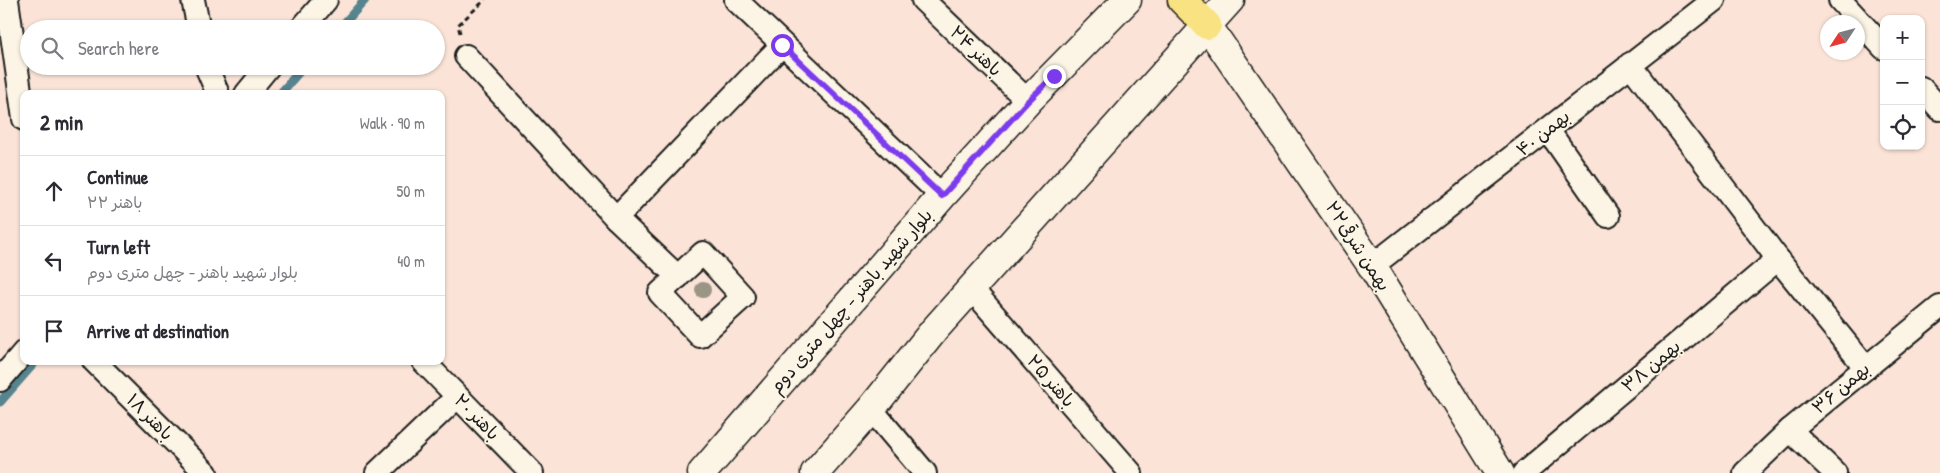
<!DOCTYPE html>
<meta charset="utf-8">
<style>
body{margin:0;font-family:"Patrick Hand","Playpen Sans Arabic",sans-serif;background:#f7f7f7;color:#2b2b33}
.controls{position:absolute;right:15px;top:15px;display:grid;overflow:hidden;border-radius:10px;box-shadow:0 1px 4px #0004}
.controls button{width:45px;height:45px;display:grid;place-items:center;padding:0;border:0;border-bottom:1px solid #e1e1e2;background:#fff;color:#2b2b33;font:25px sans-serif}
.compass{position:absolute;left:1820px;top:15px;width:45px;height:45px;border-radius:50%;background:#fff;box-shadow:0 1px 4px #0004;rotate:234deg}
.stop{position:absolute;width:15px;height:15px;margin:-11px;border:4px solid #7c3aed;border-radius:50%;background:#fff}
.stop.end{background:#7c3aed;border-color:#fff;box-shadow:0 1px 5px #0008}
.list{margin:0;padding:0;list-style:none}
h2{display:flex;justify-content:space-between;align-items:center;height:65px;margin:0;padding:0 20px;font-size:21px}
h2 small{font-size:16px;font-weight:400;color:#7c7c81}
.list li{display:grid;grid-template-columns:32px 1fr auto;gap:15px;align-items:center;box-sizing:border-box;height:70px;padding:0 20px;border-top:1px solid #e1e1e2}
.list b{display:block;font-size:19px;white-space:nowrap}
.list p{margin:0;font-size:16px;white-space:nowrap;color:#7c7c81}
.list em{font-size:16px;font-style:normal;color:#7c7c81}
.icon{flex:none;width:28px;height:28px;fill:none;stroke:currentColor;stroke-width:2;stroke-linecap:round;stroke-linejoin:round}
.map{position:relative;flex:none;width:1940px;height:473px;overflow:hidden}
.search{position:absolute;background:#fff;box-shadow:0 1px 4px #0004;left:20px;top:20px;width:425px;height:55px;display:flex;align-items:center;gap:12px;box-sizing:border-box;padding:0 18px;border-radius:28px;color:#7c7c81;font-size:19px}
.panel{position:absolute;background:#fff;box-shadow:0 1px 4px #0004;left:20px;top:90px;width:425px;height:275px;border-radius:10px}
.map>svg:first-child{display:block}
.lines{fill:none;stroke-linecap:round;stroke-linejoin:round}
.stream{stroke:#56848f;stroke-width:9}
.street-casing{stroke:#1c1c1c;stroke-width:26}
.secondary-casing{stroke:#1c1c1c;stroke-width:31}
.primary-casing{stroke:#1c1c1c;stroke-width:31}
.path{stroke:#1c1c1c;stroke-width:3;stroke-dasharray:5 4;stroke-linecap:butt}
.street{stroke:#fcf5e5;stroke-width:22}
.secondary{stroke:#fcf5e5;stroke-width:28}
.primary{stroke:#f8e281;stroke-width:28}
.tree{fill:#9a9584}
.route{stroke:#7c3aed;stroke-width:6}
.labels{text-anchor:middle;stroke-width:4;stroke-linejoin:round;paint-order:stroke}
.street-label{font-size:18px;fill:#1c1c1c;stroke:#fcf5e5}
</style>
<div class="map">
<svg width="1940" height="473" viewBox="0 0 1940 473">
<rect width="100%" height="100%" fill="#fbe4d7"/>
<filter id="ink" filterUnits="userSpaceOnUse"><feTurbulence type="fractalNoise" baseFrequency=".02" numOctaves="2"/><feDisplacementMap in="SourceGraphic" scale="10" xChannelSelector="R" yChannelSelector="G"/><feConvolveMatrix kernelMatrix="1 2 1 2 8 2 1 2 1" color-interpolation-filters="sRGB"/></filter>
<g filter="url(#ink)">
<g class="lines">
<g class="stream">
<polyline points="339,29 365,0"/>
<polyline points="280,94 304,66"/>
<polyline points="0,402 36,361"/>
</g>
<g class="street-casing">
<g id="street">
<polyline points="7,0 24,119"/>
<polyline points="193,0 199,29"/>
<polyline points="736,0 942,196"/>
<polyline points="923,0 1028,101"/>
<polyline points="1840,0 1884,48"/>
<polyline points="301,29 326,0"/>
<polyline points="466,56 616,218 678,277"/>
<polyline points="1630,64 1778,259 1866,368"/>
<polyline points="206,66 218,94"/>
<polyline points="1921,88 1940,109"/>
<polyline points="246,94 269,66"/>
<polyline points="1548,130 1608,216"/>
<polyline points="616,218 782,45"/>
<polygon points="703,253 743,297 700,336 660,293"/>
<polyline points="1372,266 1714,0"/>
<polyline points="971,288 1131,473"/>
<polyline points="94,361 206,473"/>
<polyline points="423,361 532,473"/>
<polyline points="0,380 24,352"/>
<polyline points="871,409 925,473"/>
<polyline points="1790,430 1835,473"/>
<polyline points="377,473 457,397"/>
<polyline points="1524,473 1778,259"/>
<polyline points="1745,473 1790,430 1940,307"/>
</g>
</g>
<g class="secondary-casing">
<g id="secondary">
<polyline points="1207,25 1372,266 1500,473"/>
<polyline points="702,473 942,196 1028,101 1127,0"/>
<polyline points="815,473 871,409 935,329 1230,0"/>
</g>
</g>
<g class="primary-casing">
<polyline id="primary" points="1182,0 1207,25"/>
</g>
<polyline class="path" points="460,33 458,25 485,0"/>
<use href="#street" class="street"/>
<use href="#secondary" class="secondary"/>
<use href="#primary" class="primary"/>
</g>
<circle class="tree" cx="703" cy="290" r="8"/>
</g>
<g class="lines" filter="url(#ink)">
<polyline class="route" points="782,45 942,196 1028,101 1054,76"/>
</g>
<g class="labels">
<g class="street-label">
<text transform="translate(976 51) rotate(44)" y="6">باهنر ۲۴</text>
<text transform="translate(1543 133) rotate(-38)" y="6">بهمن ۴۰</text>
<text transform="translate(1358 246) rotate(57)" y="6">۲۲بهمن شرقی</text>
<text transform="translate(851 301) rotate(-49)" y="6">بلوار شهید باهنر - چهل متری دوم</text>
<text transform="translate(1651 366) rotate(-40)" y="6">بهمن ۳۸</text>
<text transform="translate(1051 381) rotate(49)" y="6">باهنر ۲۵</text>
<text transform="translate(1841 388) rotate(-40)" y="6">بهمن ۳۶</text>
<text transform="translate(150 417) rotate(45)" y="6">باهنر ۱۸</text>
<text transform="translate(477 417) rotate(46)" y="6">باهنر ۲۰</text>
</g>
</g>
</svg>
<div class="controls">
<button>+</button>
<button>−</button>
<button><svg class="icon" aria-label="locate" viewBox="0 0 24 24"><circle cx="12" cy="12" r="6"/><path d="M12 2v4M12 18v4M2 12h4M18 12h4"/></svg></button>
</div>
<svg class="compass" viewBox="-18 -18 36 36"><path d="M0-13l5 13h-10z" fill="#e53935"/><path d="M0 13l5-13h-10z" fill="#7c7c81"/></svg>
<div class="stop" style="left:782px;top:45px"></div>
<div class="stop end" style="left:1054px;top:76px"></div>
<div class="search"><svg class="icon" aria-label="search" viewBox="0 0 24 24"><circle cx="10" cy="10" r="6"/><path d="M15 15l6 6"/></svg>Search here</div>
<section class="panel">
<h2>2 min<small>Walk · 90 m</small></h2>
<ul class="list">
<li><svg class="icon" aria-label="ahead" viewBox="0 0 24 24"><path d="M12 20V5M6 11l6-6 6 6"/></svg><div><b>Continue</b><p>باهنر ۲۲</p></div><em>50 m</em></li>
<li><svg class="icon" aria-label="left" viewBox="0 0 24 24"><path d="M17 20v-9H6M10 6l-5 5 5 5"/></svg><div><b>Turn left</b><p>بلوار شهید باهنر - چهل متری دوم</p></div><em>40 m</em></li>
<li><svg class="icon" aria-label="arrive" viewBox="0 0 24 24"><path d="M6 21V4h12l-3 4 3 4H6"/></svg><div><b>Arrive at destination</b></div></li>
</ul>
</section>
</div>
